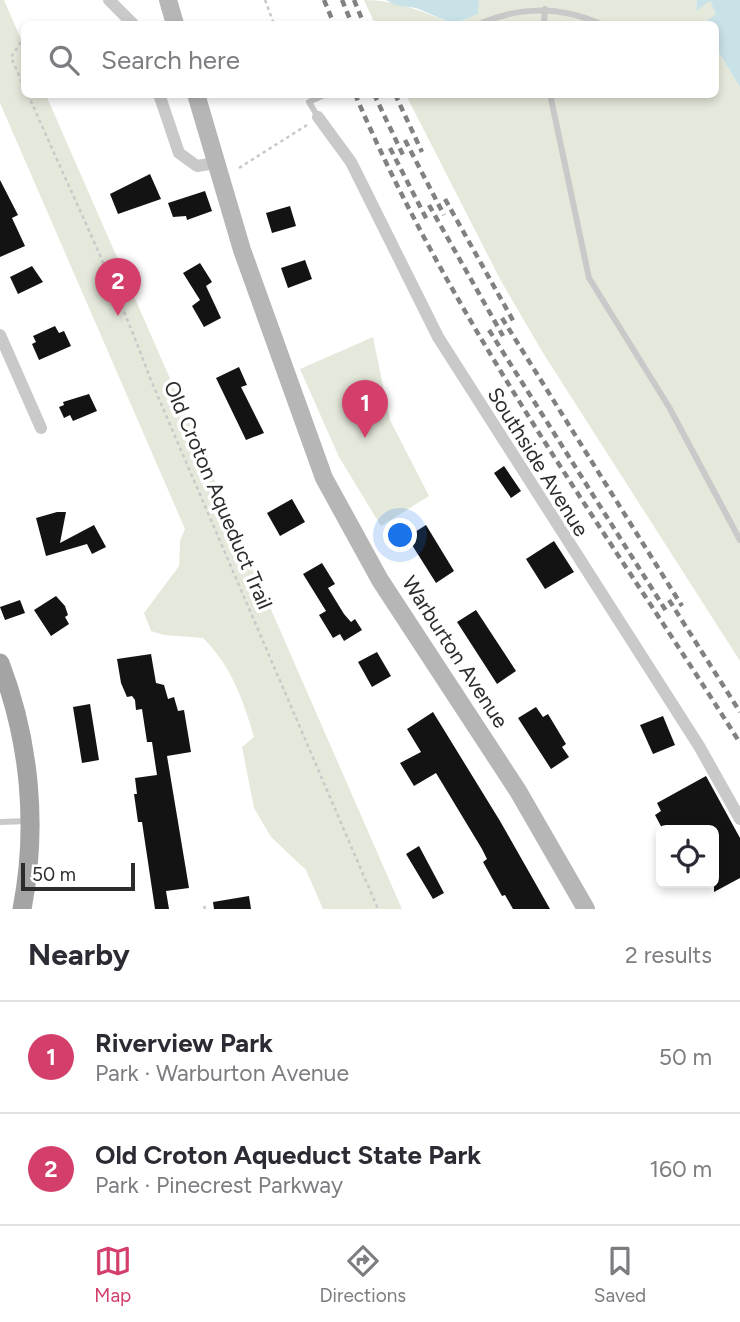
<!DOCTYPE html>
<meta charset="utf-8">
<style>
body{margin:0;font-family:Figtree,sans-serif;background:#f7f7f7;color:#2b2b33}
.controls{position:absolute;right:21px;bottom:21px;display:grid;overflow:hidden;border-radius:10px;box-shadow:0 4px 10px #0003}
.controls button{width:63px;height:63px;display:grid;place-items:center;padding:0;border:0;border-bottom:2px solid #e1e1e2;background:#fff;color:#2b2b33;font:35px sans-serif}
.scale{position:absolute;left:21px;bottom:18px;width:114px;box-sizing:border-box;padding-left:7px;border:4px solid #2c2c2c;border-top:0;font-size:19px;line-height:24px;white-space:nowrap;color:#2c2c2c;-webkit-text-stroke:5px #fff;paint-order:stroke}
.you{position:absolute;left:401px;top:536px;width:24px;height:24px;margin:-18px;border:5px solid #fff;border-radius:50%;background:#1a73e8;box-shadow:0 0 0 10px #1a73e833}
.badge{display:grid;place-items:center;width:46px;height:46px;border-radius:50%;background:#d33f6a;color:#fff;font-size:23px;font-weight:700}
.pin{position:absolute;translate:-50% -58px;filter:drop-shadow(0 2px 4px #0008)}
.pin::after{content:'';position:absolute;top:37px;width:24px;height:21px;background:inherit;clip-path:polygon(0 0,100% 0,50% 100%)}
.list{margin:0;padding:0;list-style:none}
h2{display:flex;justify-content:space-between;align-items:center;height:91px;margin:0;padding:0 28px;font-size:30px}
h2 small{font-size:23px;font-weight:400;color:#7c7c81}
.list li{display:grid;grid-template-columns:46px 1fr auto;gap:21px;align-items:center;box-sizing:border-box;height:112px;padding:0 28px;border-top:2px solid #e1e1e2}
.list b{display:block;font-size:26px;white-space:nowrap}
.list p{margin:0;font-size:23px;white-space:nowrap;color:#7c7c81}
.list em{font-size:23px;font-style:normal;color:#7c7c81}
.icon{flex:none;width:38px;height:38px;fill:none;stroke:currentColor;stroke-width:2;stroke-linecap:round;stroke-linejoin:round}
.map{position:relative;flex:none;width:740px;height:909px;overflow:hidden}
.search{position:absolute;background:#fff;box-shadow:0 4px 10px #0003;left:21px;right:21px;top:21px;height:77px;display:flex;align-items:center;gap:18px;box-sizing:border-box;padding:0 24px;border-radius:10px;color:#7c7c81;font-size:26px}
.sheet{height:315px;background:#fff}
nav{display:flex;justify-content:space-around;align-items:center;box-sizing:border-box;height:98px;border-top:2px solid #e1e1e2;background:#fff;font-size:19px;color:#7c7c81}
nav a{display:grid;justify-items:center;gap:4px}
nav .on{color:#d33f6a}
.map>svg:first-child{display:block}
.green{fill:#e5e9db}
.water{fill:#c9e2e7}
.building{fill:#131313}
.lines{fill:none;stroke-linecap:round;stroke-linejoin:round}
.path{stroke:#c9c9c9;stroke-width:2.5;stroke-dasharray:3.5 3.5;stroke-linecap:butt}
.lane{stroke:#c9c9c9;stroke-width:6}
.street{stroke:#c9c9c9;stroke-width:12}
.secondary{stroke:#b6b6b6;stroke-width:18}
.primary{stroke:#a4a4a4;stroke-width:19}
.rail{stroke:#818181;stroke-width:4.5;stroke-dasharray:7 5;stroke-linecap:butt}
.labels{text-anchor:middle;stroke-width:7;stroke-linejoin:round;paint-order:stroke}
.street-label{font-size:21px;fill:#2c2c2c;stroke:#fff}
</style>
<div class="map">
<svg width="740" height="909" viewBox="0 0 740 909">
<rect width="100%" height="100%" fill="#fff"/>
<g class="green">
<path d="M0 0H4L24 46V94L46 95 402 909H323L306 870 271 837 254 808 242 747 254 737C243 699 231 666 203 638L164 635 151 631 144 613 179 566 180 541 185 529 0 103Z"/>
<path d="M364 0C396 0 424 12 454 24H375Z"/>
<polygon points="479,0 697,0 696,10 710,1 717,14 704,24 455,24 477,14"/>
<polygon points="716,48 740,87 740,661 543,353 501,281 406,95 716,94"/>
<polygon points="373,337 390,420 429,496 381,526 339,457 300,369"/>
</g>
<g class="water">
<polygon points="386,0 479,0 478,14 454,24 416,8 395,5"/>
<polygon points="697,0 740,0 740,87 716,48 716,24 703,24 716,14 710,1 696,11"/>
</g>
<g class="building">
<polygon points="150,174 161,199 118,214 110,194"/>
<polygon points="0,180 18,215 12,218 25,246 0,257"/>
<polygon points="205,191 212,211 187,220 186,216 173,217 168,203"/>
<polygon points="290,206 296,226 272,233 266,213"/>
<polygon points="305,260 312,279 288,288 281,268"/>
<polygon points="200,263 212,282 206,286 221,318 204,327 192,306 200,300 183,273"/>
<polygon points="32,266 43,282 18,294 10,277"/>
<polygon points="55,326 59,333 64,331 71,346 39,360 32,344 36,342 33,336"/>
<polygon points="239,367 247,385 241,387 264,433 246,440 216,378"/>
<polygon points="89,394 97,411 73,421 70,415 64,418 59,407 64,405 63,402"/>
<polygon points="504,466 521,491 511,498 494,473"/>
<polygon points="292,499 305,522 280,536 267,513"/>
<polygon points="57,512 66,512 60,543 94,525 106,547 92,554 87,544 46,556 36,518"/>
<polygon points="426,525 454,571 436,583 407,537"/>
<polygon points="554,541 574,572 545,589 526,559"/>
<polygon points="322,563 335,584 328,588 344,614 351,622 355,619 362,630 344,641 340,634 333,638 319,615 326,611 303,574"/>
<polygon points="56,596 65,606 68,615 65,617 69,624 51,636 34,610"/>
<polygon points="20,600 25,613 5,620 0,607"/>
<polygon points="476,610 516,671 497,684 457,622"/>
<polygon points="377,652 391,676 372,687 358,662"/>
<polygon points="151,654 156,683 164,685 168,699 174,697 178,711 184,710 191,752 167,756 189,888 166,891 169,909 155,909 142,822 138,822 134,794 137,794 135,778 157,775 152,742 147,742 142,709 136,710 135,700 132,696 127,697 121,683 117,659"/>
<polygon points="90,704 99,760 82,763 73,707"/>
<polygon points="536,707 543,717 548,714 566,744 562,747 569,757 551,769 518,718"/>
<polygon points="433,712 500,821 550,909 513,909 505,895 502,896 483,862 487,859 482,849 436,773 414,786 400,763 421,752 407,729"/>
<polygon points="663,716 675,745 653,754 640,725"/>
<polygon points="706,776 740,838 740,878 714,892 714,830 663,830 655,815 661,811 657,803"/>
<polygon points="419,846 444,893 433,899 406,854"/>
<polygon points="249,896 251,909 214,909 213,902"/>
</g>
<g class="lines">
<g class="path">
<polyline points="265,0 274,24"/>
<polyline points="21,42 11,57 24,87"/>
<path d="M28 94C69 189 115 282 150 378L378 909"/>
<polyline points="239,168 307,125"/>
<polyline points="204,906 205,909"/>
</g>
<g class="lane">
<path d="M479 24C520 6 560 6 601 24"/>
<polyline points="544,24 545,9"/>
<polyline points="550,94 589,278 669,407 740,540"/>
<polyline points="318,117 309,102 326,94"/>
<polyline points="0,822 28,821"/>
</g>
<g class="street">
<polyline points="109,0 133,24"/>
<polyline points="159,94 179,153 197,166 216,163"/>
<polyline points="318,117 351,162 438,337 699,746 740,819"/>
<polyline points="0,335 41,428"/>
</g>
<g class="secondary">
<polyline points="168,0 175,24"/>
<polyline points="196,94 242,250 324,478 380,580 518,791 586,909"/>
</g>
<path class="primary" d="M0 663C30 741 38 827 22 909"/>
<g class="rail">
<polyline points="324,0 334,24"/>
<polyline points="342,0 352,24"/>
<polyline points="354,0 364,24"/>
<path d="M355 94C454 326 606 530 740 743"/>
<polyline points="374,94 403,155"/>
<polyline points="395,94 422,152"/>
<polyline points="405,140 444,215"/>
<polyline points="390,148 427,220"/>
<polyline points="445,199 515,324"/>
<polyline points="429,205 503,336"/>
<polyline points="502,318 682,606"/>
<polyline points="489,330 668,614"/>
<polyline points="669,600 740,712"/>
</g>
</g>
<g class="labels">
<g class="street-label">
<text transform="translate(538 462) rotate(58)" y="7">Southside Avenue</text>
<text transform="translate(218 495) rotate(67)" y="7">Old Croton Aqueduct Trail</text>
<text transform="translate(455 652) rotate(57)" y="7">Warburton Avenue</text>
</g>
</g>
</svg>
<div class="controls">
<button><svg class="icon" aria-label="locate" viewBox="0 0 24 24"><circle cx="12" cy="12" r="6"/><path d="M12 2v4M12 18v4M2 12h4M18 12h4"/></svg></button>
</div>
<div class="scale">50 m</div>
<div class="you"></div>
<div class="pin badge" style="left:365px;top:438px">1</div>
<div class="pin badge" style="left:118px;top:316px">2</div>
<div class="search"><svg class="icon" aria-label="search" viewBox="0 0 24 24"><circle cx="10" cy="10" r="6"/><path d="M15 15l6 6"/></svg>Search here</div>
</div>
<section class="sheet">
<h2>Nearby<small>2 results</small></h2>
<ul class="list">
<li><span class="badge">1</span><div><b>Riverview Park</b><p>Park · Warburton Avenue</p></div><em>50 m</em></li>
<li><span class="badge">2</span><div><b>Old Croton Aqueduct State Park</b><p>Park · Pinecrest Parkway</p></div><em>160 m</em></li>
</ul>
</section>
<nav>
<a class="on"><svg class="icon" aria-label="map" viewBox="0 0 24 24"><path d="M3 6l6-2 6 2 6-2v14l-6 2-6-2-6 2zM9 4v14M15 6v14"/></svg>Map</a>
<a><svg class="icon" aria-label="directions" viewBox="0 0 24 24"><path d="M12 3l9 9-9 9-9-9zM9 14v-3h6M13 9l2 2-2 2"/></svg>Directions</a>
<a><svg class="icon" aria-label="saved" viewBox="0 0 24 24"><path d="M7 4h10v16l-5-4-5 4z"/></svg>Saved</a>
</nav>
